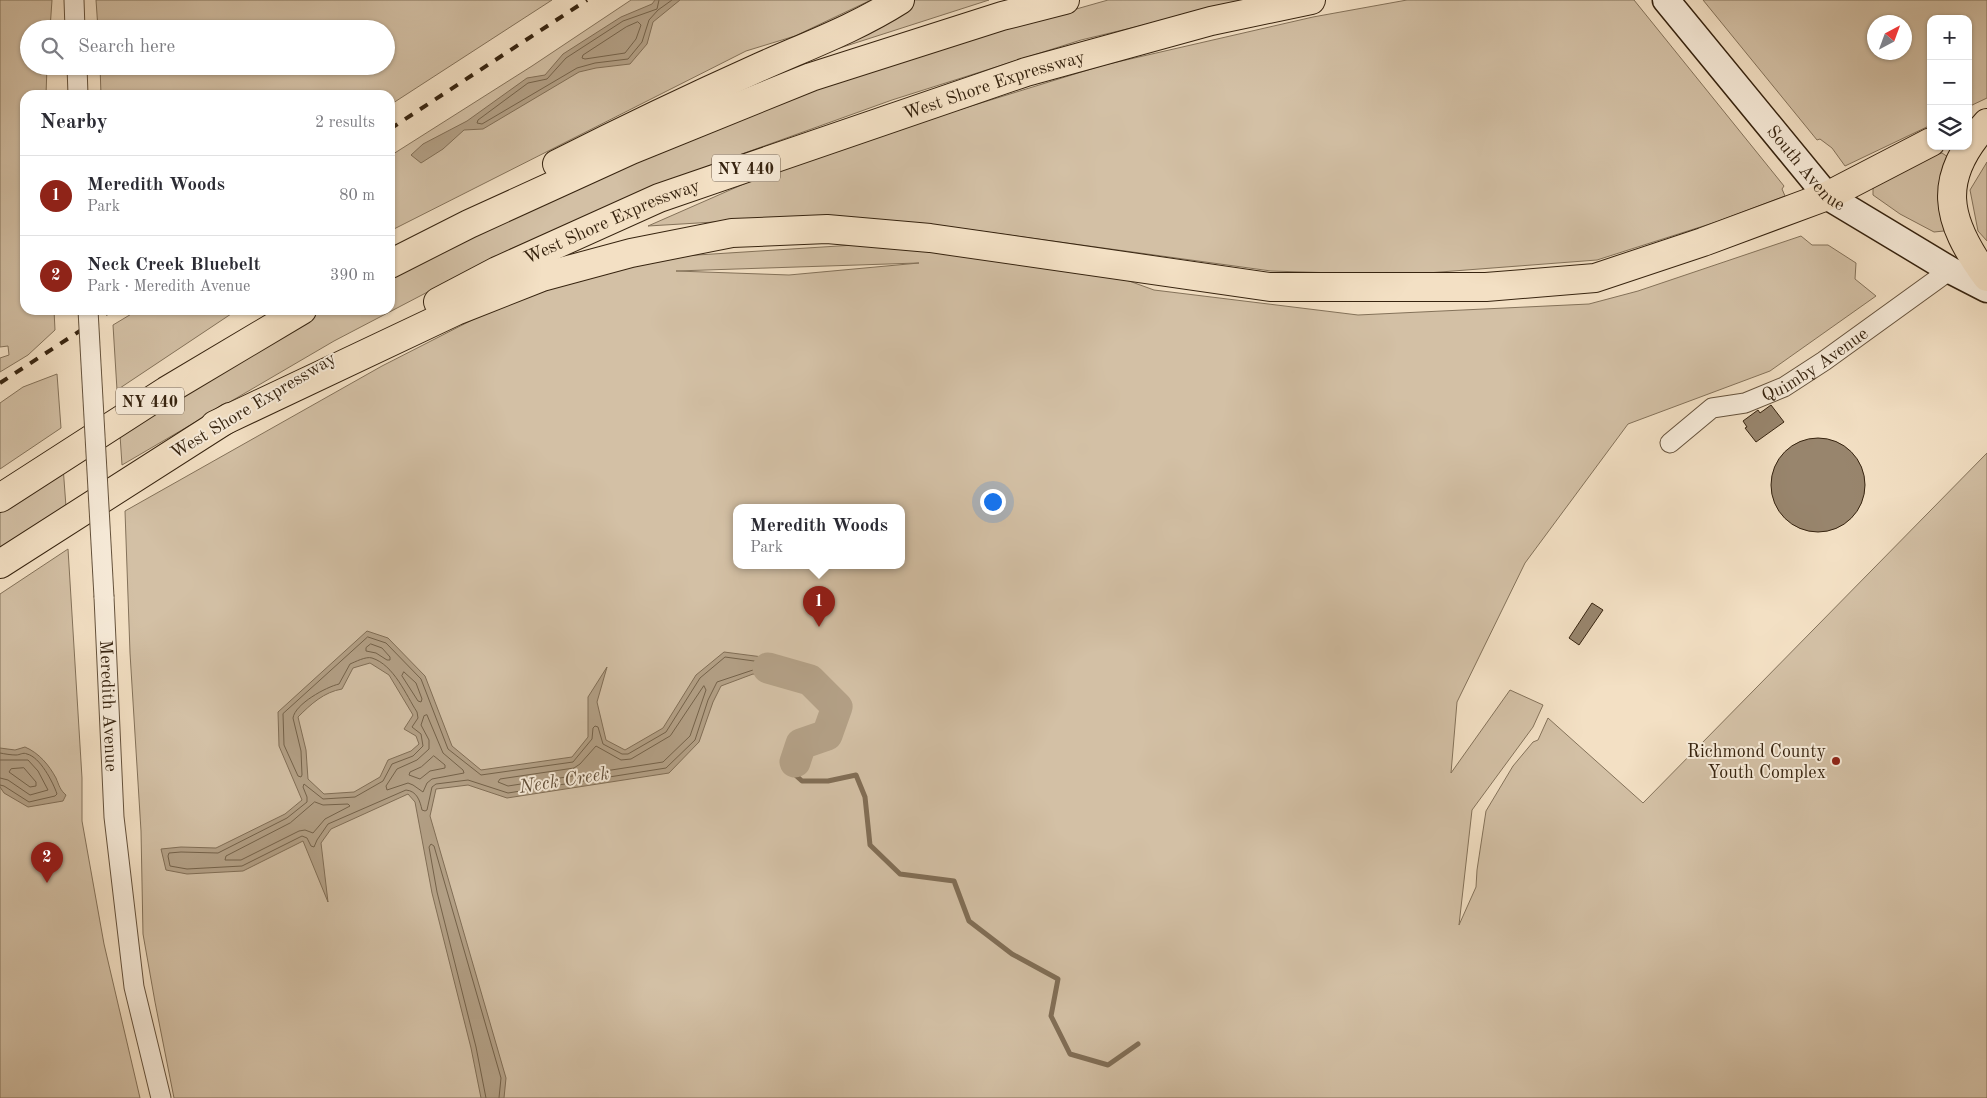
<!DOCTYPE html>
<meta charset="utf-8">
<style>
body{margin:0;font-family:"Old Standard TT",serif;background:#f7f7f7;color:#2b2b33}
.controls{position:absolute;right:15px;top:15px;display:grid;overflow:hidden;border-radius:10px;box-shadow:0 1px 4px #0004}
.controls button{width:45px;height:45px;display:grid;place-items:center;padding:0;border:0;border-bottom:1px solid #e1e1e2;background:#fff;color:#2b2b33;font:25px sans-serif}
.compass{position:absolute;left:1867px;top:15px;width:45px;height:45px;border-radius:50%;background:#fff;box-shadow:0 1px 4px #0004;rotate:41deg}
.you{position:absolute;left:992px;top:501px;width:18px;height:18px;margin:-12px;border:4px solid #fff;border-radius:50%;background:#1a73e8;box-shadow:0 0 0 8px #1a73e833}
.badge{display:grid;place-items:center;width:32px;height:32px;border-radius:50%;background:#8f2418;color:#fff;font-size:16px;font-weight:700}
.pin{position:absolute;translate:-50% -41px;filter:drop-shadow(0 1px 2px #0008)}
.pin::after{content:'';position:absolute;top:26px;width:18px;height:15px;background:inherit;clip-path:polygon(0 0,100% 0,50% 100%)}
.popup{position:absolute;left:733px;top:504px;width:172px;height:65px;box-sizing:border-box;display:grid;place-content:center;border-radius:10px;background:#fff;filter:drop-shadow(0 1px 4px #0005);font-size:16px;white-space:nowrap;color:#7c7c81}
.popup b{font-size:19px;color:#2b2b33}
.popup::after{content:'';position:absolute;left:50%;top:100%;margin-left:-10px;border:10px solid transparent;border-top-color:#fff}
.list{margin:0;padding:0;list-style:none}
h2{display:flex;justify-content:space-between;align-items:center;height:65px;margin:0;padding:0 20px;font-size:21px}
h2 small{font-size:16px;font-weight:400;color:#7c7c81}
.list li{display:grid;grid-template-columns:32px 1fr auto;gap:15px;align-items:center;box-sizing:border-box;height:80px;padding:0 20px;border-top:1px solid #e1e1e2}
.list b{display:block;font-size:19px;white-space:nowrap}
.list p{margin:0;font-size:16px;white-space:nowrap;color:#7c7c81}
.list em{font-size:16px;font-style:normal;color:#7c7c81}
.icon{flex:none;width:28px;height:28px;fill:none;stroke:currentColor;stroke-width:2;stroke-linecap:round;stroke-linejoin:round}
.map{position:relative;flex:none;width:1987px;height:1098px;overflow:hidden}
.search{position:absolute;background:#fff;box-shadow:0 1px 4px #0004;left:20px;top:20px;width:375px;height:55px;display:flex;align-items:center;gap:12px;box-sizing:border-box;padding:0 18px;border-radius:28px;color:#7c7c81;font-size:19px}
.panel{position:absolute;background:#fff;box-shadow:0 1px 4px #0004;left:20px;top:90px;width:375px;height:225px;border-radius:15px}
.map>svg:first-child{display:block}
.green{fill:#d3c0a5;stroke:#84725a;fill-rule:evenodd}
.water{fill:#b3a086;stroke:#816e56;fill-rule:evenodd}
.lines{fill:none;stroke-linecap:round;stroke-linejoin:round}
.shore{stroke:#74624a;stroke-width:1}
.stream{stroke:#816e56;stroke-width:5}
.river{stroke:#b3a086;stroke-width:31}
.building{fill:#98856d;stroke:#36230f}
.street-casing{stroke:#65523c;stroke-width:21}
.secondary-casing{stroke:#36230f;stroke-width:29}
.highway-casing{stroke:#36230f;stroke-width:30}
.street{stroke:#f7ebd9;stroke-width:19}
.secondary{stroke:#f7ebd9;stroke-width:26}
.highway{stroke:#f3e0c4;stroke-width:28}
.rail{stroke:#36230f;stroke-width:4;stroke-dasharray:9 9;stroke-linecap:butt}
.street-bridge-casing{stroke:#65523c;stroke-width:21;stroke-linecap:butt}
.street-bridge{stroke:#f7ebd9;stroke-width:19}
.poi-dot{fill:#8f2418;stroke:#f7ebd9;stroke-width:2}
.labels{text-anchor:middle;stroke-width:4;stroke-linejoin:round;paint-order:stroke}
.shield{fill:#f7ebd9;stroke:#705f4c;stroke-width:1}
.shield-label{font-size:16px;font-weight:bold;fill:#36230f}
.street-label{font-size:18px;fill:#36230f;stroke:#f7ebd9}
.poi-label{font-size:18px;fill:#36230f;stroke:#f7ebd9;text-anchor:end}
.water-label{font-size:19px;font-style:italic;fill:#624f39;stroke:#f7ebd9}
</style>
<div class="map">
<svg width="1987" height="1098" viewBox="0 0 1987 1098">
<rect width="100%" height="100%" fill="#f3e0c4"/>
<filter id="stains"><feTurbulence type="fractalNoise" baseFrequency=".004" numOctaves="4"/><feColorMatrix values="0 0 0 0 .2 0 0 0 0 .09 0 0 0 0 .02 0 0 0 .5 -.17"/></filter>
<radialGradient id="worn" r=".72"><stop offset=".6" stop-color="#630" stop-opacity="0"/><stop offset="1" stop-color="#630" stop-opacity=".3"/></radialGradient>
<g class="green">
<polygon points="0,0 52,0 50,29 29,29 29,66 47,66 46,95 25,95 25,310 54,310 55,330 28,355 0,372 0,358 9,355 8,346 0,347"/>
<polygon points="96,0 552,0 390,105 390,95 101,95 100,66 386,66 386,29 98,29"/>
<polygon points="631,0 871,0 795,36 746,51 390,231 390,156 532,66"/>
<polygon points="905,0 989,0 765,72"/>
<polygon points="1108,0 1248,0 1081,40 892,100 703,168 506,251 334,341 122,465 120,435 318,312 323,310 390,310 390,275 692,135 879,65"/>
<polygon points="1407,0 1634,0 1784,186 1782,189 1785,196 1719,221 1597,260 1401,275 1271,271 943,226 798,217 648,226 746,183 903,127 1104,65 1313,17"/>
<path d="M1703 0H1987V98L1968 107V19H1931V125L1845 166 1832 148 1820 139 1817 140ZM1874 22H1904V52H1874Z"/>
<polygon points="1942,153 1948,157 1947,226 1944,231 1934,232 1900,214 1873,195 1873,187 1937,154"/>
<polygon points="1987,162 1987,241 1978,231 1970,190"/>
<path d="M1801 236 1812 245H1828L1856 263 1855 279 1876 296 1770 371 1628 424 1525 563 1457 702 1451 773 1510 690 1543 705 1533 727 1472 810 1459 925 1476 887 1477 870 1486 811 1513 766 1533 742 1538 740 1548 718 1643 803 1987 453V1098H174L155 1002 143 934 141 831 130 653 125 511 382 366 517 297 650 258 870 244 1107 273 1154 290 1358 315 1589 304 1638 291ZM919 263 789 275 676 271 918 263ZM736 508H902V566H736Z"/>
<polygon points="138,310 237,310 117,390 113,325"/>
<polygon points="57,374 61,428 0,469 0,403 23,387"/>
<polygon points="63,466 66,507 0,550 0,507"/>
<polygon points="68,549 82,778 82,821 104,944 140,1098 0,1098 0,594"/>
</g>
<g class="water">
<polygon points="655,0 680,0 653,22 647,44 630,64 596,68 579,72 483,129 464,130 443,149 421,163 411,155 423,144 467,121 527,78 545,75 563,54 621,17 652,4"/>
<path d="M367 631 388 638 425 676 452 746 481 770 572 757 588 737V697L607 667 597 702 606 740 625 750 663 728 696 675 724 652 778 659 810 680 753 674 721 686 713 702 699 742 669 773 507 798 468 785 436 789 430 816 506 1078 504 1098H481L471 1048 432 893 415 802 408 794 331 829 321 843 328 902 303 841 243 871 187 874 166 870 161 849 181 847 216 848 285 814 302 800 279 746 278 712ZM370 663 389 675 413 715 404 729 416 736 419 744 411 751 388 760 380 777 354 792 324 794 308 779 306 750 298 717C311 704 324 692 342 689L353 668Z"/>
<path d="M25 747C39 753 49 765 56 778 59 785 60 790 66 795L63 801 28 807 4 793 0 787V748L15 750Z"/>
</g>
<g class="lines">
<g class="shore">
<polyline points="659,0 657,9 623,21 566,58 547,79 528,83 478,120 477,123 482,124 577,68 595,63 628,59 642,42 649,20 658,10 672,0"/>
<polygon points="638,22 641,25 636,39 625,53 585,59 582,58 583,55 626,27"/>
<path d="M368 637 386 643 421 679 448 749 481 775 573 762 592 739 593 728 595 726 598 727 603 744 622 754H628L666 732 700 678 725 657 776 664 784 670 782 673 753 670 717 682 708 700 695 740 666 768 508 793 468 780 436 784 432 787 427 810 425 811 422 810C420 801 417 791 406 790L328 824 317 840 314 847 311 846 307 838 302 836 242 866 187 869 170 866 168 856 169 853 181 852 218 853 287 818 307 802V797L303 787 304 784 323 799 355 797 383 781 392 764 413 756 423 746 421 734 412 727 418 718 417 712C406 695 394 665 372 658 366 656 355 662 350 664L339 684C326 687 295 704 293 718L301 751 302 775 301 777 298 776 284 745 283 714Z"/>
<polygon points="371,644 382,648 390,657 390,660 387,660 376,653 366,651 366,648"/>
<polygon points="404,672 416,683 422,699 421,702 418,701 402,676"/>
<polygon points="704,686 706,690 690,736 663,762 508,786 498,782 500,779 574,768 580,764 596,746 621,760 631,759 670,736"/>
<polygon points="427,715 443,753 463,770 464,773 432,779 427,783 423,792 413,785 408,783 387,790 386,786 397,769 417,760 429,749 429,740 421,725 424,716"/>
<path d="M0 753C5 754 11 755 16 755 20 755 23 752 27 754 40 757 53 782 57 794L55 796 29 802 4 786 0 785"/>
<polygon points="434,756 445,765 445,768 430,771 420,779 409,775 410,772 421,767"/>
<polyline points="0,760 28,760 38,771 48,790 30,795 8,780 0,778"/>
<polygon points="24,768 36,782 36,786 30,787 9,772 11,769"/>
<polygon points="315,802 323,805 348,804 350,806 325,819 313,833 305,830 299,831 241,860 225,860 226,856 290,823"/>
<polyline points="486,1098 476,1047 437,892 429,847 431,844 434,846 501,1078 499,1098"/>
</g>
<polyline class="stream" points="795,762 792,772 802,781 828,781 856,775 865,797 870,845 900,874 954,881 969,921 1012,954 1058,979 1051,1016 1070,1054 1108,1065 1138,1044"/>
<polyline class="river" points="768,668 810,680 837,707 827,735 801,744 795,762"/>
</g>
<g class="building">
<polygon points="1771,405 1784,422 1756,442 1745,428 1747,427 1743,421 1758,410 1760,413"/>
<circle cx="1818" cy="485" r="47"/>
<polygon points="1592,603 1603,610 1579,645 1569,638"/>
</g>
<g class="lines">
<g class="street-casing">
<g id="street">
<polyline points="74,0 75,29"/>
<polyline points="77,66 78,95"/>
<path id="s1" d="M1670 443 1712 408 1745 403 1784 387 1824 361 1950 270"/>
<path id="s2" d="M104 597 114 817 134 987 161 1098"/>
</g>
</g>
<g class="secondary-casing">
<g id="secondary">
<path id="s3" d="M1666 0 1827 196 1950 270 1987 289"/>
</g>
</g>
<g class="highway-casing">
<g id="highway">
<path d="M1987 123C1936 178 1945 220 1987 277"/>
<path d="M557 164C624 130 691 98 760 67 807 46 856 28 900 0"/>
<polyline points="390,264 469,224 631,150 811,77 1002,16 1065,0"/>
<path id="s4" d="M438 302 497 271 659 198 1026 72 1211 21 1311 0"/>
<polyline points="215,425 456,311 542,277 631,253 732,233 827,229 930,238 1270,287 1486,287 1595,278 1703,242 1827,196 1931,142"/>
<polyline points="0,498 166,391 302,310"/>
<polyline points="0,564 230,417"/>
</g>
</g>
<use href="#street" class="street"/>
<use href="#secondary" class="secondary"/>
<use href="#highway" class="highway"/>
<g class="rail">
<polyline points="390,129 587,0"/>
<polyline points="0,383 112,310"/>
</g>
<g class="street-bridge-casing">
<polyline id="street-bridge" points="88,310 104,597"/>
</g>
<use href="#street-bridge" class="street-bridge"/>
</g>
<circle class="poi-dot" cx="1836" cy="761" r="5"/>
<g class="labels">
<g class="shield">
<rect x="712" y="154.5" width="68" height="27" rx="4"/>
<rect x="116" y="387.5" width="68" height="27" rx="4"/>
</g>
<g class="shield-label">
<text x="746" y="174">NY 440</text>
<text x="150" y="407">NY 440</text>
</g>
<g class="street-label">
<text dy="6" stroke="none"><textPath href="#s4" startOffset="598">West Shore Expressway</textPath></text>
<text dy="6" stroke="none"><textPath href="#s3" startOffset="219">South Avenue</textPath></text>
<text dy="6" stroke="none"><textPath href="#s4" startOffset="192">West Shore Expressway</textPath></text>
<text dy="6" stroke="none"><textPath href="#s1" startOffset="168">Quimby Avenue</textPath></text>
<text transform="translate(253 405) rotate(-31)" y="6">West Shore Expressway</text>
<text dy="6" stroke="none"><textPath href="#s2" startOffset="109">Meredith Avenue</textPath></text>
</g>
<g class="poi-label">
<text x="1826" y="757">Richmond County<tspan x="1826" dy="21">Youth Complex</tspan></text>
</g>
<g class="water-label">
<text transform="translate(564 779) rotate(-9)" y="7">Neck Creek</text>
</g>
</g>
<rect width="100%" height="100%" filter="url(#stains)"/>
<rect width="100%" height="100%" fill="url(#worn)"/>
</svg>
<div class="controls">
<button>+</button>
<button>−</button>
<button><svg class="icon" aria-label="layers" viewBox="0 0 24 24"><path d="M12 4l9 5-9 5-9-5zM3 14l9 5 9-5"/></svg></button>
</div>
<svg class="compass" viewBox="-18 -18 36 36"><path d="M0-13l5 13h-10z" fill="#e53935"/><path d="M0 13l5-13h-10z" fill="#7c7c81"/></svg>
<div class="you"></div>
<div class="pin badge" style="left:819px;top:627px">1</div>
<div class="popup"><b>Meredith Woods</b>Park</div>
<div class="pin badge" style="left:47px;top:883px">2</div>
<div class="search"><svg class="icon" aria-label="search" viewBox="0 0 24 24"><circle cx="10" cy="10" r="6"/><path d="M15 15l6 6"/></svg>Search here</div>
<section class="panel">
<h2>Nearby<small>2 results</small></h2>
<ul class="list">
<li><span class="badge">1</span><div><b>Meredith Woods</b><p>Park</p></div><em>80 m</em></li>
<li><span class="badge">2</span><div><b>Neck Creek Bluebelt</b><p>Park · Meredith Avenue</p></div><em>390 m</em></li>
</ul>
</section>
</div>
